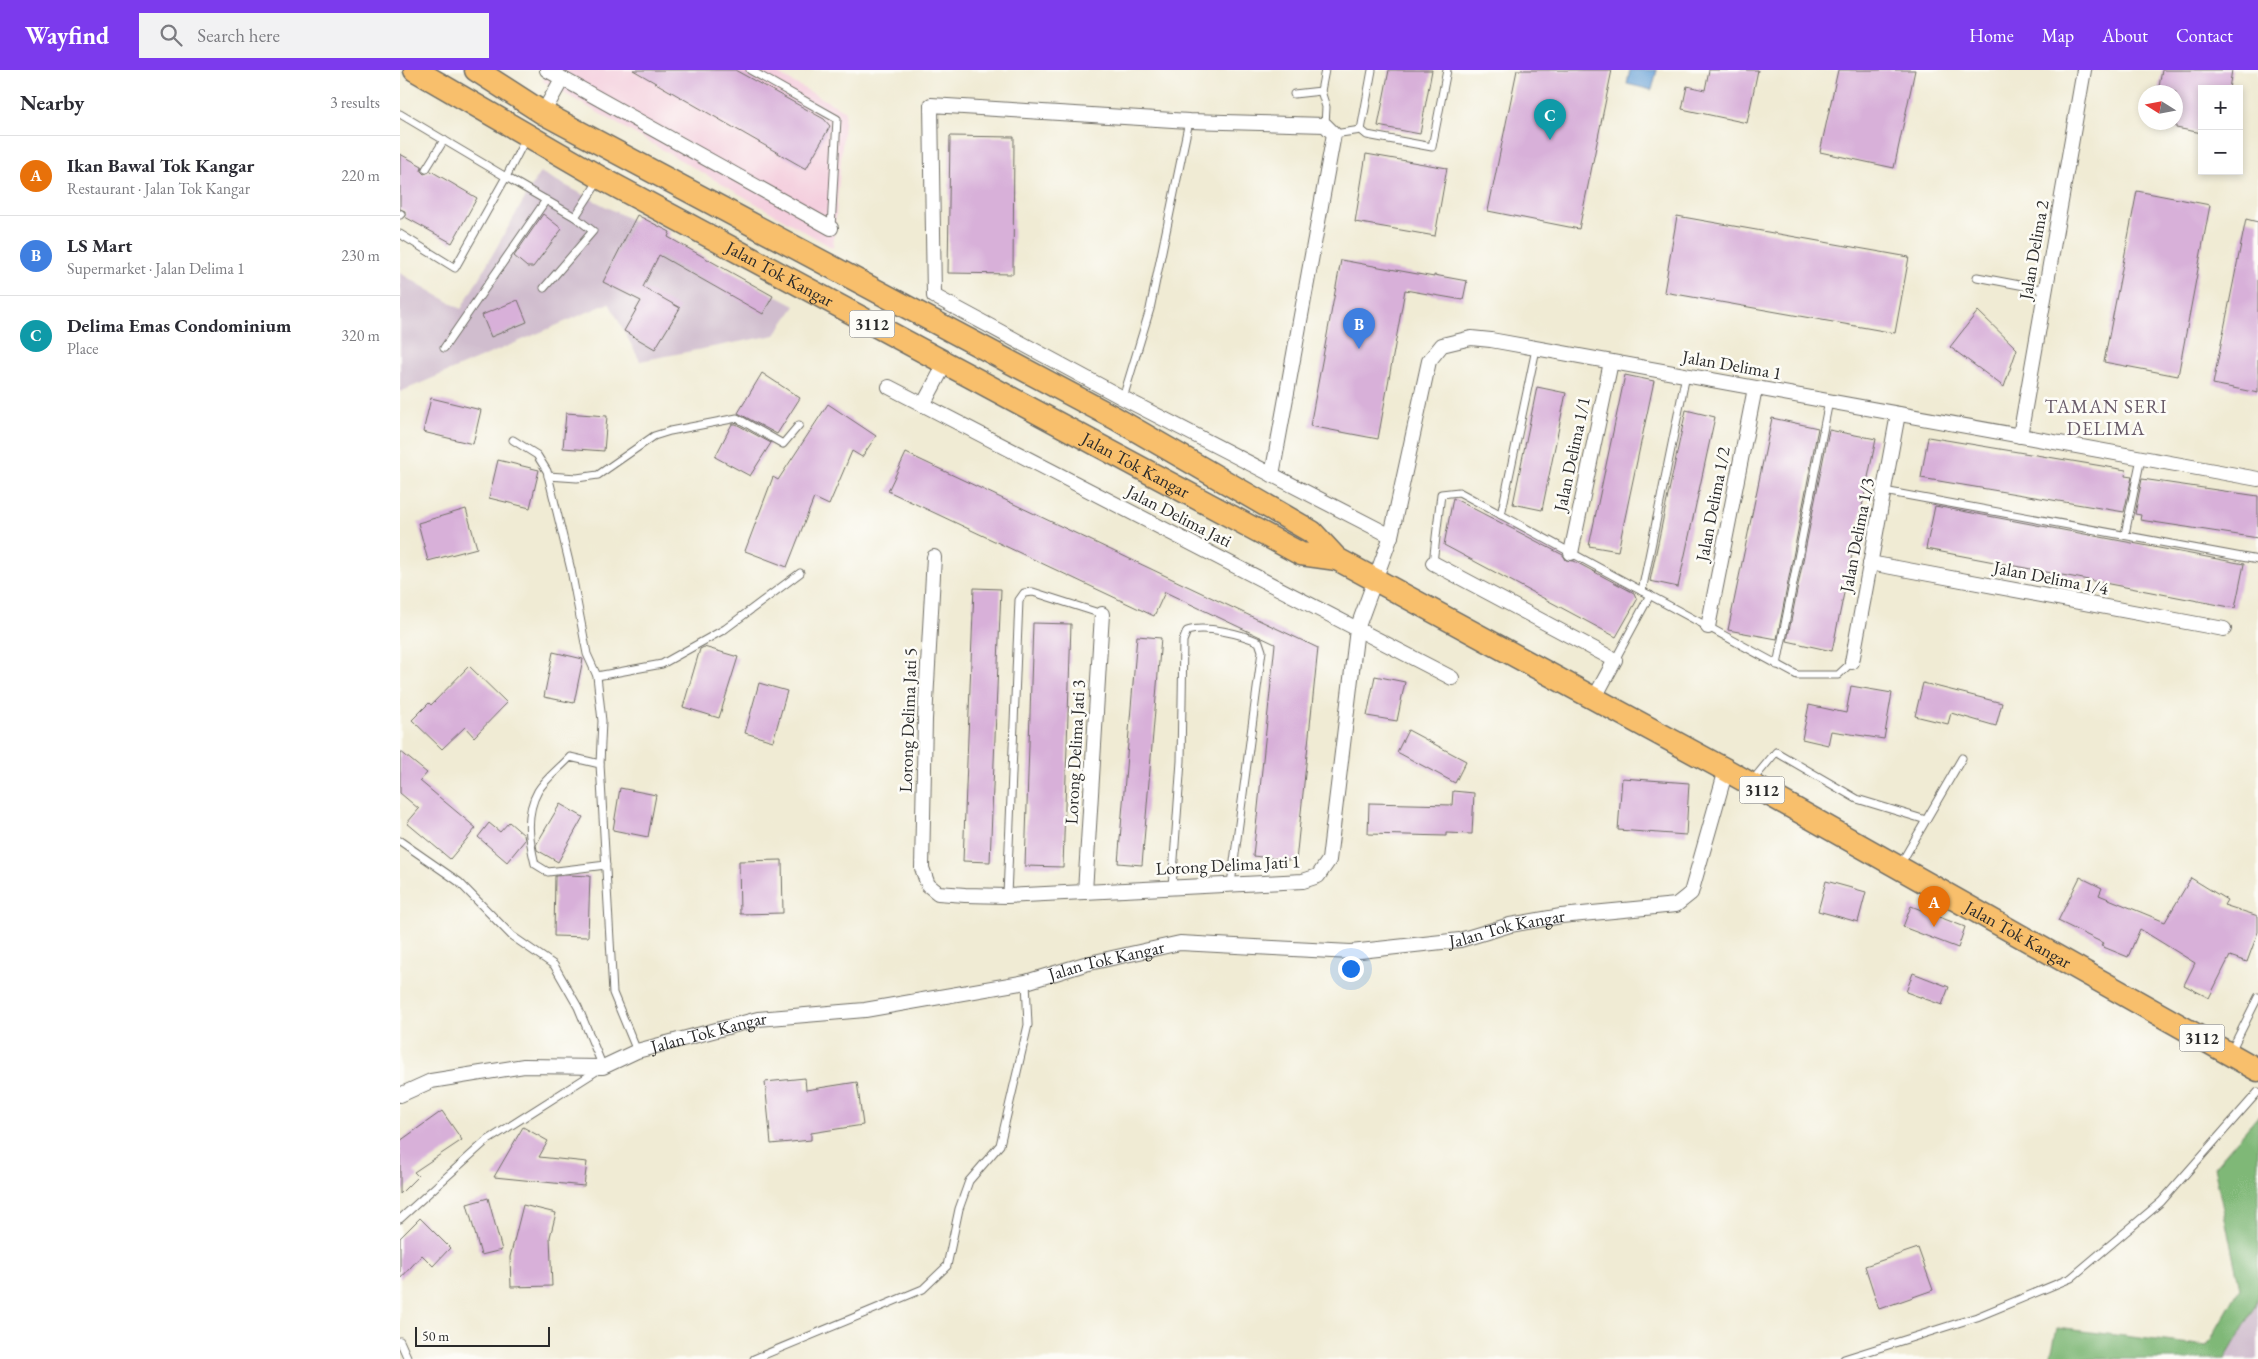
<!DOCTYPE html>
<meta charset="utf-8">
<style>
body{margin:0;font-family:"EB Garamond",serif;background:#f2f2f3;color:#2b2b33}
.controls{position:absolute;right:15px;top:15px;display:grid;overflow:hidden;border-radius:0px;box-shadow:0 2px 8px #0003}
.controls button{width:45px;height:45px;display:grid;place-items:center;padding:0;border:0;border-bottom:1px solid #e1e1e2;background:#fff;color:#2b2b33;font:25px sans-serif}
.compass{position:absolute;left:1738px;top:15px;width:45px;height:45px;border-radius:50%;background:#fff;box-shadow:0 2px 8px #0003;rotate:281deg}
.scale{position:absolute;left:15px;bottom:12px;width:135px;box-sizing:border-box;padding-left:5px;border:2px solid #2b2b2b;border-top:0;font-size:14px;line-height:18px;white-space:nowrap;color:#2b2b2b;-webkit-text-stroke:4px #fdfcf7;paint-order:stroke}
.you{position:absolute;left:950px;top:898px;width:18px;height:18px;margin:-12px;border:4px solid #fff;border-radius:50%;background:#1a73e8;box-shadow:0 0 0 8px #1a73e833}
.badge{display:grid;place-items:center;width:32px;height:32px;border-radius:50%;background:#7c3aed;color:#fff;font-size:16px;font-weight:700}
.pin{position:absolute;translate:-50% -41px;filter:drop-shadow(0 1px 2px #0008)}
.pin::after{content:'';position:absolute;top:26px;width:18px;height:15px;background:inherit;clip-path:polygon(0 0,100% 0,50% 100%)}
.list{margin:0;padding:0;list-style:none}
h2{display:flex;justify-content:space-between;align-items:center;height:65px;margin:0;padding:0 20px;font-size:21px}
h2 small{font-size:16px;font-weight:400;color:#7c7c81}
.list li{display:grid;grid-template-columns:32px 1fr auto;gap:15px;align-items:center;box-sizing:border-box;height:80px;padding:0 20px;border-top:1px solid #e1e1e2}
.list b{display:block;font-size:19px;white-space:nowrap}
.list p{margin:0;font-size:16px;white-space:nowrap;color:#7c7c81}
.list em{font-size:16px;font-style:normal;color:#7c7c81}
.icon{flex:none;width:28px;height:28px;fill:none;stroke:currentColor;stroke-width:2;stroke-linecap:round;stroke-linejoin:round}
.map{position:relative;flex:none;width:1858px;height:1289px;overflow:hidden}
header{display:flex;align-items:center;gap:30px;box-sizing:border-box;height:70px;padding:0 25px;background:#7c3aed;color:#fff}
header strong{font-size:24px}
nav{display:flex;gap:28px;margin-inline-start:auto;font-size:18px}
.search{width:350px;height:45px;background:#f2f2f3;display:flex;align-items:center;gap:12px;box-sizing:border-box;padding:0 18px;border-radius:0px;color:#7c7c81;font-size:19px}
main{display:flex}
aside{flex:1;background:#fff}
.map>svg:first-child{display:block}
.built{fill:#f4cfde}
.industrial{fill:#d0bdce}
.forest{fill:#7fb877;stroke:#557251}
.water{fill:#67a1d7;stroke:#496681}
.building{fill:#d8b0d9}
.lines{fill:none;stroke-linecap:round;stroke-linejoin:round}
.lane-casing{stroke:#706e66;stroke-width:9}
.street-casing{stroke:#706e66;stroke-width:16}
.primary-casing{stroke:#706e66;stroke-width:25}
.lane{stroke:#fff;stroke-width:7}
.street{stroke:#fff;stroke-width:14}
.primary{stroke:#f8bf6c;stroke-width:22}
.labels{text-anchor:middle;stroke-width:5;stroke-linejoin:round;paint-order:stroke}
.shield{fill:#fdfcf7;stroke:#6a6a68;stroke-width:1}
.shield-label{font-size:16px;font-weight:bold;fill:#2b2b2b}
.street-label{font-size:18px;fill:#2b2b2b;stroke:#fdfcf7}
.neighbourhood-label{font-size:19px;letter-spacing:1px;fill:#685a68;stroke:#fdfcf7}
</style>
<header>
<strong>Wayfind</strong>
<div class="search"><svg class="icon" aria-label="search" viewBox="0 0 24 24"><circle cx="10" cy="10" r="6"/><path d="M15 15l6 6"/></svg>Search here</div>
<nav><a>Home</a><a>Map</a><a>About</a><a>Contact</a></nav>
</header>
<main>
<aside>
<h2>Nearby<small>3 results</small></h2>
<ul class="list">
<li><span class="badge" style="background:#e8710a">A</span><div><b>Ikan Bawal Tok Kangar</b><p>Restaurant · Jalan Tok Kangar</p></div><em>220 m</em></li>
<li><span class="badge" style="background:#3f7fe0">B</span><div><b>LS Mart</b><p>Supermarket · Jalan Delima 1</p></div><em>230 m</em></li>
<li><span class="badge" style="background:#0f9aa8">C</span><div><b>Delima Emas Condominium</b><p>Place</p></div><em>320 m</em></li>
</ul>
</aside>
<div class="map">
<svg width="1858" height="1289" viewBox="0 0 1858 1289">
<rect width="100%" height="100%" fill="#fdfcf7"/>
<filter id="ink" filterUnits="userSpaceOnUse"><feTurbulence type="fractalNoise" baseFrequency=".02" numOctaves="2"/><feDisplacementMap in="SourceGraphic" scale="10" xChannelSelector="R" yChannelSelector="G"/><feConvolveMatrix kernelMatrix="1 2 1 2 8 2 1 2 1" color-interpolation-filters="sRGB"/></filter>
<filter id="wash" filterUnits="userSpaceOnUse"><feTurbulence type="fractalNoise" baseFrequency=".0096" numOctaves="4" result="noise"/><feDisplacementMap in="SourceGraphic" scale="20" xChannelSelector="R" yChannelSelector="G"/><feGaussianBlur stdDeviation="1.12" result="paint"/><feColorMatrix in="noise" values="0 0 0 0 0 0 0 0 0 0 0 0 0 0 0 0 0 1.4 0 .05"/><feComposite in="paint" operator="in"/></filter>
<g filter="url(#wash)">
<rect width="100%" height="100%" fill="#f0ebd4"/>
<polygon class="built" points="146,0 371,0 445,41 433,178 143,11"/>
<g class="industrial">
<polygon points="140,102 395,236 375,265 240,291 209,233 0,322 0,203 61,239"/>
<polygon points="1858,1225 1858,1289 1825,1289 1855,1236"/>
</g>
<polygon class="forest" points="1858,1046 1858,1225 1856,1236 1825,1289 1650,1289 1657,1258 1807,1276 1840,1218 1814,1097"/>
<polygon class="water" points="1230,0 1257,0 1252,20 1227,14"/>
<g id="blocks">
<g class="building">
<polygon points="233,0 335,0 424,49 430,56 406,99"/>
<polygon points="989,0 1032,0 1020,64 978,56"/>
<polygon points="1117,0 1212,0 1179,159 1088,141"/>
<polygon points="1309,0 1358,0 1347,53 1282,39 1287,16 1305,20"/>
<polygon points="1438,0 1515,0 1494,98 1420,82"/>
<polygon points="1762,0 1832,0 1829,19 1802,19 1802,63 1776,58 1776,22 1758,22"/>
<polygon points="550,66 614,67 613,204 548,203"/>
<polygon points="0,84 22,96 21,101 24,104 31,101 77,128 52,173 5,147 5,141 0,139"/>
<polygon points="966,84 1047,98 1035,166 955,152"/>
<polygon points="1737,121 1810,135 1778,306 1704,292"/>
<polygon points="143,144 162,159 133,197 127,197 114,186"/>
<polygon points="237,145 270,162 268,167 373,226 363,244 259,185 243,217 280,238 255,279 224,261 241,231 203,212"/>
<polygon points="1277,146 1509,187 1495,263 1264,222"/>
<polygon points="1846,149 1858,152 1858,323 1813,314"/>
<polygon points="941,190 1034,207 1034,205 1067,211 1063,230 1005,220 978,369 910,356"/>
<polygon points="118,230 127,252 91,267 82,245"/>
<polygon points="1578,241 1617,279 1604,317 1550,277"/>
<polygon points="362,303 400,328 377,364 338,343"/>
<polygon points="1225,305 1254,311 1218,481 1189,476"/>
<polygon points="1137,317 1166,323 1142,440 1113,434"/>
<polygon points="31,328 81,340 73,374 23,362"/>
<polygon points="428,334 476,366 462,387 452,381 429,435 414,428 387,497 345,481 373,407 378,410"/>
<polygon points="1286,340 1315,347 1278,517 1250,511"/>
<polygon points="166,343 207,346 204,381 163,378"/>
<polygon points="1372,348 1418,358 1377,569 1328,560"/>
<polygon points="332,354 336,354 371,373 350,406 315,387"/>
<polygon points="1429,360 1476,369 1432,581 1387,571"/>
<polygon points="1528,367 1726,400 1725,406 1732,407 1724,442 1521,408"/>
<polygon points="506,383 918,578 896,791 853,786 875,574 765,522 754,546 488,421"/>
<polygon points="98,390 139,400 130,438 89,428"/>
<polygon points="1742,409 1858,426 1858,468 1740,450 1741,445 1735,444"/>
<polygon points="1053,428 1163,485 1166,490 1174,491 1234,523 1237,530 1216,567 1044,475"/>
<polygon points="1535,436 1844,494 1835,538 1526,479"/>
<polygon points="66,439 77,478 28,491 18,453"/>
<polygon points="574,518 601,519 590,792 563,791"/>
<polygon points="633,553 671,554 663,797 625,796"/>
<polygon points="737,566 761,568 742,795 718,793"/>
<polygon points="304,577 338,587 319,648 283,637 300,579"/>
<polygon points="153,582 183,589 174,633 144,627"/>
<polygon points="69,596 107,633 74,667 65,657 42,679 12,650 29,633 31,635"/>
<polygon points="975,606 1005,612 997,651 967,646"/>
<polygon points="359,613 387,621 373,671 345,663"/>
<polygon points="1523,613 1602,633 1596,656 1551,643 1548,654 1515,646"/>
<polygon points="1451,616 1492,623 1484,669 1431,661 1428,675 1402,669 1409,635 1446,643"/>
<polygon points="1008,660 1066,691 1055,713 997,682"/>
<polygon points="0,681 27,703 20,711 76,758 50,789 7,753 19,739 0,723"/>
<polygon points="1222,708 1289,713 1286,765 1218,760"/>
<polygon points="220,718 256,725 248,767 213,760"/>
<polygon points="1053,721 1074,723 1072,764 1046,763 1046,766 968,764 969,733 1052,735"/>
<polygon points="160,734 183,747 158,792 137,780 136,775"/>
<polygon points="109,752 124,765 125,770 107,792 78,767 89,753 100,762"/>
<polygon points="382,790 383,843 340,844 339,791"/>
<polygon points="168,805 190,806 188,867 154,866 155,806"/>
<polygon points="1680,807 1702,818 1699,825 1765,852 1791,808 1827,830 1824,835 1858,846 1858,862 1847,892 1830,886 1809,928 1784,915 1795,893 1740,859 1728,887 1701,876 1703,873 1658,851"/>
<polygon points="1426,811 1466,822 1458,852 1418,841"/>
<polygon points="1511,836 1565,857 1558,878 1503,857"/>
<polygon points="1513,903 1549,917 1542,935 1506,922"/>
<polygon points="405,1008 406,1020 457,1012 463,1055 411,1063 411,1070 371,1074 365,1012"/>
<polygon points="42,1041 62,1070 14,1102 18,1106 0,1124 0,1071"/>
<polygon points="123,1057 148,1071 139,1087 187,1092 184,1116 94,1107"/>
<polygon points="88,1128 102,1180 81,1185 67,1134"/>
<polygon points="123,1135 156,1143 150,1167 152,1216 111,1217 110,1187"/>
<polygon points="20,1148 50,1178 33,1196 22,1185 0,1209 0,1168"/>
<polygon points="1518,1178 1533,1220 1479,1239 1465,1196"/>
</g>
</g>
</g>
<g filter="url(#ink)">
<use href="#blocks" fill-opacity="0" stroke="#706e66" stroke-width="1"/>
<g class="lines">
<g class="lane-casing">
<g id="lane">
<polyline points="350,0 437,49 431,158"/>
<polyline points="894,24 921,21"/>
<polyline points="0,44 106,107 126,68"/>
<polyline points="925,55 926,37 921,21 925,0"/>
<polyline points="961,60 967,65 1032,77 1047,0"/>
<polyline points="961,60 972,0"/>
<polyline points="934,64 961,60"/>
<polyline points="26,99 44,70"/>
<polyline points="0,145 1,144"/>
<polyline points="0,164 55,198 106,107 175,147"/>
<polyline points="1577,207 1646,220"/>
<polyline points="144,218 193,161 175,147 199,110"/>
<polyline points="44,278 146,130"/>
<polyline points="723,328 750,239 789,51"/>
<polyline points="113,370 137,385 147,401 171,500 187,584 197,606 202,651 200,694"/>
<polyline points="148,406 177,408 198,405 254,366 270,361 337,348 383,374 399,355"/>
<polyline points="1484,421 1858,490"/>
<polyline points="1101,445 1136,279"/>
<polyline points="1725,464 1741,388"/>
<polyline points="1033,493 1041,424 1059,422 1397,605 1438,605 1452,592"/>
<polyline points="1242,521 1286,305"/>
<polyline points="1215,590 1250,525"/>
<polyline points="1377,595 1429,331"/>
<polyline points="197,606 262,594 325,559 400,503"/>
<polyline points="1352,711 1376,682 1457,729 1526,750"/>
<polyline points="0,771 59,812 112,866 154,895 178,937 203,997 85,1072 0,1149"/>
<path d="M206 795 148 802 135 794C129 770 125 744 138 721 145 709 160 698 170 687L200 694 213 923 237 981"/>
<polyline points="1500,795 1562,688"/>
<path d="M772 817 781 691 783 571 787 561C805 555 842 564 859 572L862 581 831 814"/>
<polyline points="607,826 619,530 624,523 633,522 702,544"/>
<polyline points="1831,981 1858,927"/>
<polyline points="0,1271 8,1289"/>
<polyline points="354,1289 523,1219 547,1196 559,1139 569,1111 600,1075 628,955 626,912"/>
<polyline points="1444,1289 1577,1247 1671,1208 1761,1132 1858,1022"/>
</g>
</g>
<g class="street-casing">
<g id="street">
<polyline points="147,0 431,158"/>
<polyline points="143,43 162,9"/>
<polyline points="489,317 1052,608"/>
<polyline points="523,335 545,294"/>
<polyline points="1620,366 1684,0"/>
<polyline points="872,405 934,64 925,55 789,51 531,35 534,226 723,328 991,466"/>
<polyline points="1171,483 1211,292"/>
<polyline points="534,487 525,649 522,798 528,815 538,823 565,825 607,826 903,811 918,806 929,790 957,559 991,466 1029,291 1042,275 1071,268 1091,270 1858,409"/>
<polyline points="1033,493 1215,590 1195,627"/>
<polyline points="1470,493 1824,559"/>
<polyline points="1308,557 1355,318"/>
<polyline points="1452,592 1498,344"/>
<polyline points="685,822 702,544"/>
<path id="s1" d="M0 1025 31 1011 124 996 203 997 237 981 358 949 465 940 626 912 685 894 780 873 951 882 1060 870 1110 855 1161 846 1276 835 1291 823 1326 700"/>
</g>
</g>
<g class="primary-casing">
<g id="primary">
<path id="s2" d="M15 0 201 108 901 484 937 489"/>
<path id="s3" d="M76 0 143 43 715 348 912 462 937 489 1326 700 1858 1000"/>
</g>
</g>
<use href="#lane" class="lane"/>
<use href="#street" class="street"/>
<use href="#primary" class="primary"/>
</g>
</g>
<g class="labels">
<g class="shield">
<rect x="449.5" y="240.5" width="45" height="27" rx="4"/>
<rect x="1339.5" y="706.5" width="45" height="27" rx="4"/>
<rect x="1779.5" y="954.5" width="45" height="27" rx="4"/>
</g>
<g class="shield-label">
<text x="472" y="260">3112</text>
<text x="1362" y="726">3112</text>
<text x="1802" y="974">3112</text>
</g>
<g class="street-label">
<text transform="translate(1634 180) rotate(-80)" y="6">Jalan Delima 2</text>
<text dy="6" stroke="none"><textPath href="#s2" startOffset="418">Jalan Tok Kangar</textPath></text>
<text transform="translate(1332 295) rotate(10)" y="6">Jalan Delima 1</text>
<text transform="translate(1172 384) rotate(-78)" y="6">Jalan Delima 1/1</text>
<text dy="6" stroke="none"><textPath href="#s2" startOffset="822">Jalan Tok Kangar</textPath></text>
<text transform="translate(1313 434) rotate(-79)" y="6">Jalan Delima 1/2</text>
<text transform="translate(779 446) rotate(27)" y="6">Jalan Delima Jati</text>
<text transform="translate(1457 465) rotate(-79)" y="6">Jalan Delima 1/3</text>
<text transform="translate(1651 508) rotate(11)" y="6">Jalan Delima 1/4</text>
<text transform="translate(508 650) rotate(-88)" y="6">Lorong Delima Jati 5</text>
<text transform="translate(675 682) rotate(-87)" y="6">Lorong Delima Jati 3</text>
<text transform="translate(828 795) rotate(-3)" y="6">Lorong Delima Jati 1</text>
<text dy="6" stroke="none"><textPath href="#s1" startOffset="1129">Jalan Tok Kangar</textPath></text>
<text dy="6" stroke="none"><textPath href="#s3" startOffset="1770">Jalan Tok Kangar</textPath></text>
<text dy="6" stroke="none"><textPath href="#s1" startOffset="724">Jalan Tok Kangar</textPath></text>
<text dy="6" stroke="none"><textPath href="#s1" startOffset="319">Jalan Tok Kangar</textPath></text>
</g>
<g class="neighbourhood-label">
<text x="1706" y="343">TAMAN SERI<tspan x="1706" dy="22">DELIMA</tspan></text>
</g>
</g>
</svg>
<div class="controls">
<button>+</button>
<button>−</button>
</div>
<svg class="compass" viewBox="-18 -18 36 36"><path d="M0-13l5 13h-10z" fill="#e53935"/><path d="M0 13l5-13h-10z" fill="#7c7c81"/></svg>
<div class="scale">50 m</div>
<div class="you"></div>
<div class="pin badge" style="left:1534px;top:857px;background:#e8710a">A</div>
<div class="pin badge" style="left:959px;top:279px;background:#3f7fe0">B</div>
<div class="pin badge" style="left:1150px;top:70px;background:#0f9aa8">C</div>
</div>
</main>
